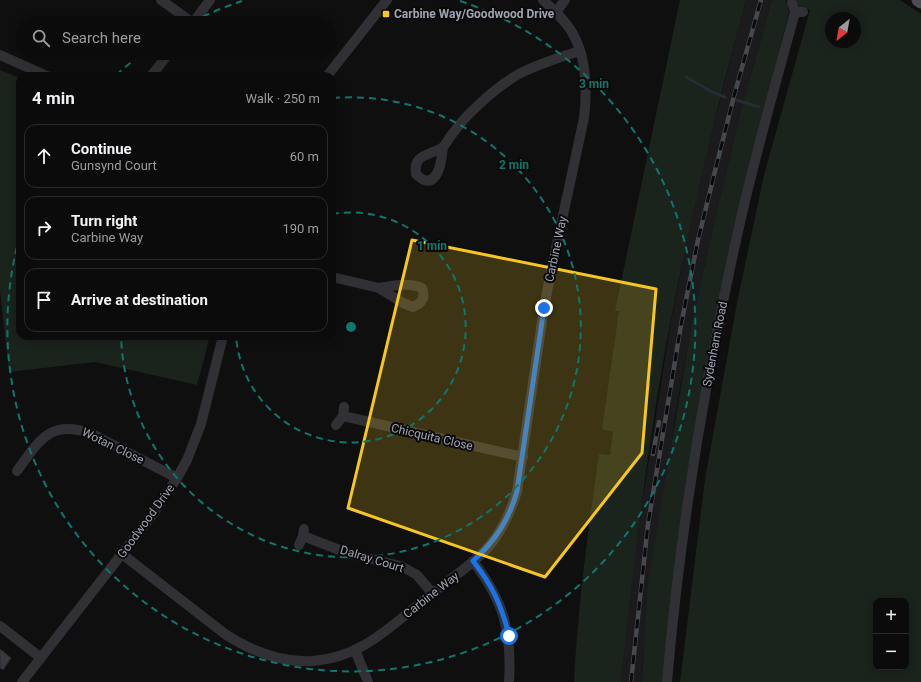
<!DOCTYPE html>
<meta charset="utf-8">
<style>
body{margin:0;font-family:Roboto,sans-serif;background:#19191a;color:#f1f3f6}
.controls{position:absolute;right:12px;bottom:12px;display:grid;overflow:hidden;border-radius:8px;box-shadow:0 2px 10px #0003}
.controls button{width:36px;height:36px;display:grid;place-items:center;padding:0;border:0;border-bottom:1px solid #2b2b2d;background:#0b0b0c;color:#f1f3f6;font:20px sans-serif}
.compass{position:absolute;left:825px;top:12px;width:36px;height:36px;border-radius:50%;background:#0b0b0c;box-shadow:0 2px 10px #0003;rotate:211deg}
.stop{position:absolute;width:12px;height:12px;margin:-9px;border:3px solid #1a73e8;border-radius:50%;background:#fff}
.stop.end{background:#1a73e8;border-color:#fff;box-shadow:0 1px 4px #0008}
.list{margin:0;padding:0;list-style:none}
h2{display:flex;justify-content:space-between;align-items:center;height:52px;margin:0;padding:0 16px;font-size:17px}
h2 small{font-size:13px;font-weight:400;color:#9a9b9d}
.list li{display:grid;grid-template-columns:26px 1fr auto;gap:12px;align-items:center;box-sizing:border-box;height:64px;margin:0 8px 8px;padding:0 8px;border:1px solid #2b2b2d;border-radius:12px}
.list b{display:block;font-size:15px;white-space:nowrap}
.list p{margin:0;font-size:13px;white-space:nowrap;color:#9a9b9d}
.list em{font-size:13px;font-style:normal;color:#9a9b9d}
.icon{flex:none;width:22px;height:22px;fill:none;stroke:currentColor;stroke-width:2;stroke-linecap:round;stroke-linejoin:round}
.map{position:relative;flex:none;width:921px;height:682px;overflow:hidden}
.search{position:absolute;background:#0b0b0c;box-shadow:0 2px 10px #0003;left:16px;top:16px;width:320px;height:44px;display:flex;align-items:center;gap:10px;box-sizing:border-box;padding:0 14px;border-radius:22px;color:#9a9b9d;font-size:15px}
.panel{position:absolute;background:#0b0b0c;box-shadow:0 2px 10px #0003;left:16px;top:72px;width:320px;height:268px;border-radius:12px}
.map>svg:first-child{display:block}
.built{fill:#1b1b1d}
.green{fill:#1b231d;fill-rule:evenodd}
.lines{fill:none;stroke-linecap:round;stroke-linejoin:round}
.stream{stroke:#252c34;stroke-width:3}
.building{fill:#38393e;stroke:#29292c}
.minor{stroke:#303035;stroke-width:10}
.major{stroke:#4c4d54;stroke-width:13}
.rail-casing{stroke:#47484e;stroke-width:4.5}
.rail{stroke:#0a0a0b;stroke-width:3;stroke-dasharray:9;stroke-linecap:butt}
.route{stroke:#1a73e8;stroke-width:5}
.marked{fill:#f6c721;fill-opacity:0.2;stroke:#f6c721;stroke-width:3;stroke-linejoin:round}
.ring{fill:none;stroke:#0f766e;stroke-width:2;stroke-dasharray:7 5}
.poi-dot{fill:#f6c721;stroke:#0a0a0b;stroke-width:1.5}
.labels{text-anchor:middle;stroke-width:4;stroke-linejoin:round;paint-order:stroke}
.poi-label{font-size:12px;font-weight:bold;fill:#9fa3b2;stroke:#0a0a0b;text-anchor:start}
.street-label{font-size:12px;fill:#9fa3b2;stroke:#0a0a0b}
.centre{fill:#0f766e;stroke:#0a0a0b;stroke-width:2}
.ring-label{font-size:12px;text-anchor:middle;font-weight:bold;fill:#0f766e;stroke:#0a0a0b;stroke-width:4;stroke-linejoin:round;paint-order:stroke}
</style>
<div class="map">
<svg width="921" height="682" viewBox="0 0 921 682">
<rect width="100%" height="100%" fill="#0f0f10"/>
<polygon class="built" points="746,0 772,0 741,110 711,236 691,328 675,417 643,656 642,682 621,682 630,593 641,510 671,321 689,229 712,131"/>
<g class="green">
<path d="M680 0H746C735 44 722 87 712 132 697 194 683 256 671 319 648 438 634 561 621 682H574C578 605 588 530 599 454L610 455 613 432 602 429 619 311H615Z"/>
<polygon points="772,0 786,0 789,12 754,150 711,334 696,421 663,682 642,682 648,583 691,328 711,236 741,110"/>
<path d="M796 0H900L921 14V682H680L705 479 737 303 764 175 810 10 799 7ZM831 18H855V42H831ZM876 601H906V667H876Z"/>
<polygon points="0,70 20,78 20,336 210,336 197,385 95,362 9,372 0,291"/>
</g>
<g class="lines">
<g class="stream">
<polyline points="686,77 712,92 725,97"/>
<polyline points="736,100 759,107"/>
</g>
</g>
<polygon class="building" points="0,649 11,658 3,670 0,668"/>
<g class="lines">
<g class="minor">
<polyline points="161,0 193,23 210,0"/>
<polyline points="792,3 795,12 803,12"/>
<polyline points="556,12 565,0"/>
<polyline points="0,55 47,76"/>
<polyline points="151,76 169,53"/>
<polyline points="327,76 387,0"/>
<path d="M443 147C442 155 440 185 424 180 421 179 418 176 416 174 413 153 430 156 443 147 445 145 448 140 450 137 456 129 462 121 469 114 484 99 501 84 519 74 538 64 559 58 579 51"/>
<path d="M332 277 379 288 403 303 413 307C422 303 426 298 422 288 408 282 393 286 379 288"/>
<polyline points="343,416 523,457"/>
<polyline points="336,425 343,416 344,407"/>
<path d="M17 471C39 441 50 418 92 434L177 478"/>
<polyline points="303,536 350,554 401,566 417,575 433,594"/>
<polyline points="299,545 303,536 304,529"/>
<path d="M122 554 225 634C251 651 280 663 313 661 353 658 379 637 408 613 419 604 431 595 442 586 458 573 477 561 490 545 503 529 511 511 517 491L544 308 551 271 584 118C587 92 587 59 573 34 566 21 554 10 543 0"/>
<path d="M473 561C504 602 512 631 509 682"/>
<polyline points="0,626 41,658"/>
<polyline points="355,650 368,682"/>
<polyline points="22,682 153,514 177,478 187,460 201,424 223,336"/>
<path d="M667 682C681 520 708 359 745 201 760 138 778 75 795 12"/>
</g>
<polyline class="major" points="918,0 921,2"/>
<g class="rail-casing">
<g id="rail">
<polyline points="653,454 659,422"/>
<polyline points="631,682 648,524 681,325 698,240 716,167 734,96 761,0"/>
</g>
</g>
<use href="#rail" class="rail"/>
</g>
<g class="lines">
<path class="route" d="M509 636C502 606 492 585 473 561 495 541 509 520 517 491L544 308"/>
</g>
<path class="marked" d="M412 240 656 289 642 453 545 577 348 508Z"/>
<g class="ring">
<path d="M332 214A115 115 0 1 1 236 336"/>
<path d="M333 98A230 230 0 1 1 121 337"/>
<path d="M116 75A344 344 0 0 1 142 54M192 22A344 344 0 0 1 242 1M460 1A344 344 0 1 1 20 235"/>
</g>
<rect class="poi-dot" x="382" y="10" width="8" height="8" rx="2"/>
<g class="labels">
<g class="poi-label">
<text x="394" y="18">Carbine Way/Goodwood Drive</text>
</g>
<g class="street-label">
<text transform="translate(556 249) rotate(-78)" y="4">Carbine Way</text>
<text transform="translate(715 344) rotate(-79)" y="4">Sydenham Road</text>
<text transform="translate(432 437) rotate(13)" y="4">Chicquita Close</text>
<text transform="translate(113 446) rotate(26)" y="4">Wotan Close</text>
<text transform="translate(146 521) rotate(-54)" y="4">Goodwood Drive</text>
<text transform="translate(372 559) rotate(17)" y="4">Dalray Court</text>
<text transform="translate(431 595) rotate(-38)" y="4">Carbine Way</text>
</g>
</g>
<circle cx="351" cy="327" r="6" class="centre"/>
<g class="ring-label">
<text x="594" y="88">3 min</text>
<text x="514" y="169">2 min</text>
<text x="432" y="250">1 min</text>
</g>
</svg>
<div class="controls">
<button>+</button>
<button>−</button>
</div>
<svg class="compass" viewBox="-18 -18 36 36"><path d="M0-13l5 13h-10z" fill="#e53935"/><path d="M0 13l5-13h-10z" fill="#9a9b9d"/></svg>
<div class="stop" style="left:509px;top:636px"></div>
<div class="stop end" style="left:544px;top:308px"></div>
<div class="search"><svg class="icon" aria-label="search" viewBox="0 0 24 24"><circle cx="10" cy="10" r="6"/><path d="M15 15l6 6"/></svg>Search here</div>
<section class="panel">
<h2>4 min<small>Walk · 250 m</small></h2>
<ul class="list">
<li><svg class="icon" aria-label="ahead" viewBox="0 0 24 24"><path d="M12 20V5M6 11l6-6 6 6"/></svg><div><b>Continue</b><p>Gunsynd Court</p></div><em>60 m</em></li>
<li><svg class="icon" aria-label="right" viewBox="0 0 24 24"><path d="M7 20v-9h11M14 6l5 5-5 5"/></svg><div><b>Turn right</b><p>Carbine Way</p></div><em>190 m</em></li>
<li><svg class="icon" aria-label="arrive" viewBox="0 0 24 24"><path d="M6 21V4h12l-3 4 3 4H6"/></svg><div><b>Arrive at destination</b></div></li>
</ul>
</section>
</div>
